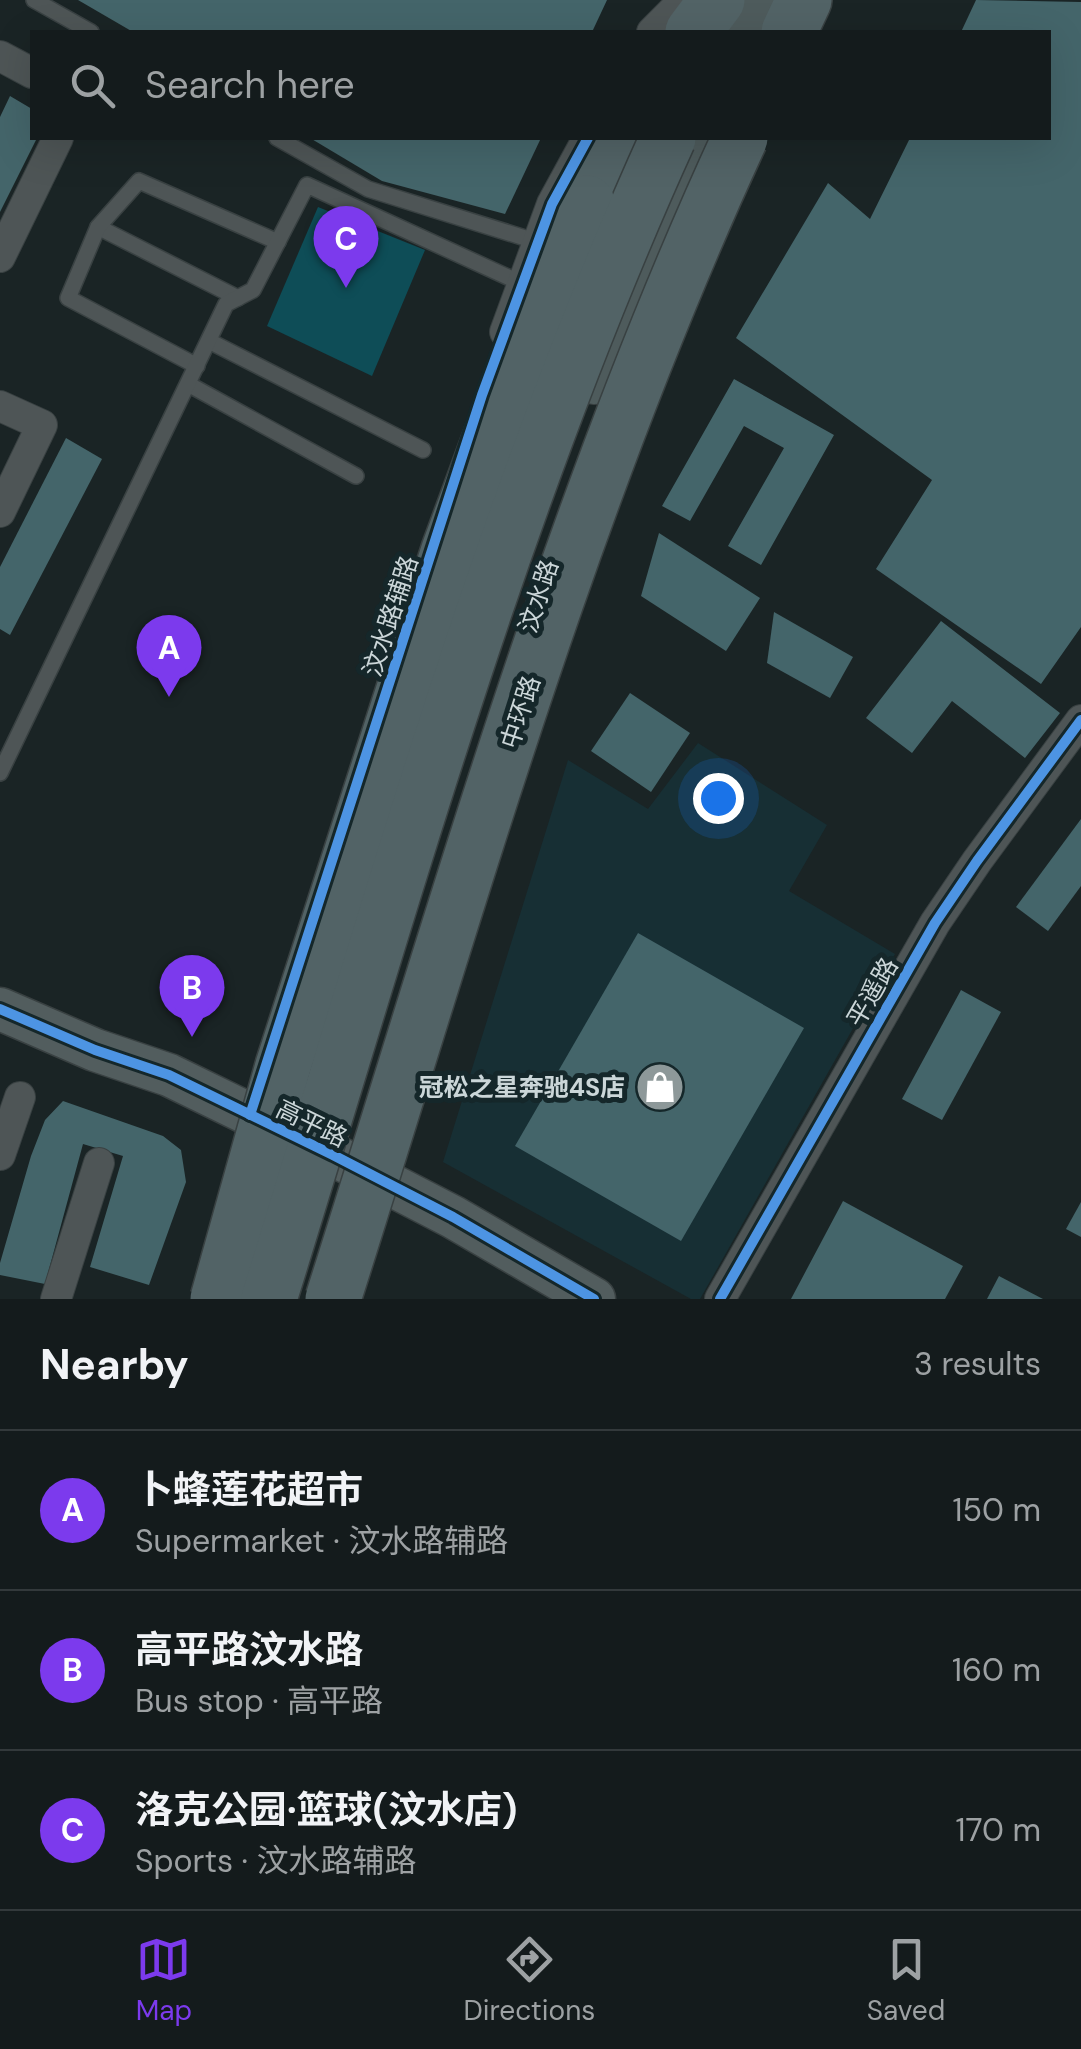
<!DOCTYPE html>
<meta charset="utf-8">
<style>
body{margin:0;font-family:"DM Sans","Noto Sans SC",sans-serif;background:#212829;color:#f1f3f6}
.you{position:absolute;left:718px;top:798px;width:35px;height:35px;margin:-25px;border:8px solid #fff;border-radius:50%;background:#1a73e8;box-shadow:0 0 0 15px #1a73e833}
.badge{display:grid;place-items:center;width:65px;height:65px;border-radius:50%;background:#7c3aed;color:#fff;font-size:32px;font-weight:700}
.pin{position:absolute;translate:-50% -82px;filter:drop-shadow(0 2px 5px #0008)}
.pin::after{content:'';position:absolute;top:52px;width:35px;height:30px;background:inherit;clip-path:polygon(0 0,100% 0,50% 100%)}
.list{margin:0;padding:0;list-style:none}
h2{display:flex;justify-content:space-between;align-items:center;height:130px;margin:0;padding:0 40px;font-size:42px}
h2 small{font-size:32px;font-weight:400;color:#9da1a3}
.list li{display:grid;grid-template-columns:65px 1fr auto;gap:30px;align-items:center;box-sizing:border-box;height:160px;padding:0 40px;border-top:2px solid #33393b}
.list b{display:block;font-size:38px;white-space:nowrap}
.list p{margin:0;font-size:32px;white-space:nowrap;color:#9da1a3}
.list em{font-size:32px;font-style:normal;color:#9da1a3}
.icon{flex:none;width:55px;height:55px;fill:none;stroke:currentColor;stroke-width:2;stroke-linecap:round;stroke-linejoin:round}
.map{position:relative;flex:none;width:1081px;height:1299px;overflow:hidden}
.search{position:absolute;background:#141b1c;box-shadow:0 10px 40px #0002;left:30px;right:30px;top:30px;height:110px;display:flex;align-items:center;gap:25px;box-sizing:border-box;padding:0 35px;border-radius:0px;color:#9da1a3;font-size:38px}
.sheet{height:610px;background:#141b1c}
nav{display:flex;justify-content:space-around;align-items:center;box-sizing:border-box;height:140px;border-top:2px solid #33393b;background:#141b1c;font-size:28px;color:#9da1a3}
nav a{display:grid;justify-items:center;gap:5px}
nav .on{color:#7c3aed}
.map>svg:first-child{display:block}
.built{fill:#172f34}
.green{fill:#0e4d57}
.building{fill:#44656a}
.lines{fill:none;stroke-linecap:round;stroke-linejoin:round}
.lane-casing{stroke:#394142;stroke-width:18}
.street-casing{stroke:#394142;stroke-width:32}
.secondary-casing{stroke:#394142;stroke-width:45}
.primary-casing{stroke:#394142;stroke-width:50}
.highway-casing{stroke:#394142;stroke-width:58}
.lane{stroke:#4e5556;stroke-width:15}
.street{stroke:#4e5556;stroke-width:30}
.secondary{stroke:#525d5e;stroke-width:42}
.primary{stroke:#4e5b5c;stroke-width:48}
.highway{stroke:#526366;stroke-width:55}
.highway-bridge-casing{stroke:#394142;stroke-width:58;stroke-linecap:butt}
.highway-bridge{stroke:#526366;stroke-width:55}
.cycleway-casing{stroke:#15272a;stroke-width:16}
.cycleway{stroke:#4d94e3;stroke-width:10}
.labels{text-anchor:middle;stroke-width:10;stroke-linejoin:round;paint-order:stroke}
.street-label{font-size:25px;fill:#cbd6d8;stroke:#15272a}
.poi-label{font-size:25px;font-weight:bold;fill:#cbd6d8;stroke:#15272a;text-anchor:end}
</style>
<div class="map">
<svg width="1081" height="1299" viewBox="0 0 1081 1299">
<rect width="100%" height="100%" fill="#1a2425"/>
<polygon class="built" points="698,743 827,825 789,891 895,954 700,1299 691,1299 443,1162 568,760 648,809"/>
<polygon class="green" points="318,207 425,250 372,376 267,326"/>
<g class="building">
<polygon points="78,0 607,0 592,32 133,32"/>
<polygon points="976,0 1081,2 1081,627 1041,684 876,569 932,480 736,338 828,183 870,219 910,138 1048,138 1048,32 961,32"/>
<polygon points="10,96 32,109 32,138 37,138 0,212 0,117"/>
<polygon points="310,138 541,138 505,214 382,181"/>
<polygon points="734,379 834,435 761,565 728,546 784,448 744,426 690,521 662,506"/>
<polygon points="66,438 102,459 10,635 0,629 0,567"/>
<polygon points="659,533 760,598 726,651 641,596"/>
<polygon points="774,612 853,657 830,698 767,663"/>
<polygon points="941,621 1060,713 1025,758 952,701 912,753 866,718"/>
<polygon points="630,693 690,733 651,792 591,751"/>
<polygon points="1081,819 1081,886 1048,931 1016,907"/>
<polygon points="638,933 804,1028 681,1241 515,1146"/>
<polygon points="961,990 1001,1012 942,1120 902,1099"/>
<polygon points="63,1101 163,1136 181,1150 186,1182 149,1285 90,1267 123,1156 83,1144 45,1284 0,1275 0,1263 31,1156 45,1120"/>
<polygon points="843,1201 963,1266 945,1299 791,1299"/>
<polygon points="1081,1202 1081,1237 1066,1229"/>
<polygon points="999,1276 1043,1299 987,1299"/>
</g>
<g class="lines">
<g class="lane-casing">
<g id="lane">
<polyline points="34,0 91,32"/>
<polyline points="277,138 368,189 538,242"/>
<polyline points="98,227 238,298"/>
<polyline points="209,341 423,450"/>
<polyline points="197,366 68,298 98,227 139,181 278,242"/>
<polyline points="188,384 356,476"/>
<polyline points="0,773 226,304 253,290 307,185 523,284"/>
</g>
</g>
<g class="street-casing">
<g id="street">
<polyline points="652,32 684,0"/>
<polyline points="0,56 32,73"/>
<polyline points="0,257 58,138"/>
<polyline points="505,332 552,204 588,138"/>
<polyline points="0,406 42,425 0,512"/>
<polyline points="0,1155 20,1097"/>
<polyline points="56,1299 99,1163"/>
<polyline points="720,1299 935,923 977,861 1081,720"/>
</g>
</g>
<g class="secondary-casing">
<polyline id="secondary" points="0,1009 95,1050 169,1075 333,1155 453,1217 594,1299"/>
</g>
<g class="primary-casing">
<g id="primary">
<polyline points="751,32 766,0"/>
<polyline points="594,380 704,138"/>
</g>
</g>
<g class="highway-casing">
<g id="highway">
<polyline points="693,32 717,0"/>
<polyline points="789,32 804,0"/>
<polyline points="587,203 624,138"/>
</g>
</g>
<use href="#lane" class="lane"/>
<use href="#street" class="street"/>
<use href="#secondary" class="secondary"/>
<use href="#primary" class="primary"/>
<use href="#highway" class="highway"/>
<g class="highway-bridge-casing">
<g id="highway-bridge">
<polyline points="218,1299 283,1066 449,550 507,393 587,203"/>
<path d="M269 1299C390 909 499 511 668 138"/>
<path d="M333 1299C457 909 568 510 740 138"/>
</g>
</g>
<use href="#highway-bridge" class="highway-bridge"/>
<g class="cycleway-casing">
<g id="cycleway">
<polyline points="0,1009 95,1050 169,1075 333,1155 453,1217 594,1299"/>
<polyline points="250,1115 482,395 552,204 588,138"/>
<polyline points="720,1299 935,923 977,861 1081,720"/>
</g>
</g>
<use href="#cycleway" class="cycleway"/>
</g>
<defs>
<g id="shop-disc" transform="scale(2.5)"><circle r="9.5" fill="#8d9899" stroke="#15272a"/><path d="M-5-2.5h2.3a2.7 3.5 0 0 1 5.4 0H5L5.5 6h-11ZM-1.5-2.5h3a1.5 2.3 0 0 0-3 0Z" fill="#fff"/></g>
</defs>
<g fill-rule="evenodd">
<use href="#shop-disc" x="660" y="1087"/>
</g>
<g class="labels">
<g class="street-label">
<text transform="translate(538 596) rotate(-72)" y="9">汶水路</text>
<text transform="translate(390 616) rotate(-72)" y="9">汶水路辅路</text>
<text transform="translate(520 712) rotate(-72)" y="9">中环路</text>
<text transform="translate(872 992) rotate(-60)" y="9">平遥路</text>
<text transform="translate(312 1123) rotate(26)" y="9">高平路</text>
</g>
<g class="poi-label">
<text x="625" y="1096">冠松之星奔驰4S店</text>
</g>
</g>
</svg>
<div class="you"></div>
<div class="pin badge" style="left:169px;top:697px">A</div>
<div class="pin badge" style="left:192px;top:1037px">B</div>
<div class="pin badge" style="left:346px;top:288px">C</div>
<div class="search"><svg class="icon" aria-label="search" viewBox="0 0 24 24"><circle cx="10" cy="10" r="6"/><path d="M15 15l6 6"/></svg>Search here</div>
</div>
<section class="sheet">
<h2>Nearby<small>3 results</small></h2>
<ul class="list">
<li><span class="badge">A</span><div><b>卜蜂莲花超市</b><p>Supermarket · 汶水路辅路</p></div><em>150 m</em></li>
<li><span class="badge">B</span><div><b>高平路汶水路</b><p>Bus stop · 高平路</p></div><em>160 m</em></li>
<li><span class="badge">C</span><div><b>洛克公园·篮球(汶水店)</b><p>Sports · 汶水路辅路</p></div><em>170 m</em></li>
</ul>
</section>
<nav>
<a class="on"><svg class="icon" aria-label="map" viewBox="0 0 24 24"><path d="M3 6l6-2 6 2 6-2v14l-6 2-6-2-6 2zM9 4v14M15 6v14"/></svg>Map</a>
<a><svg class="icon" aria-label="directions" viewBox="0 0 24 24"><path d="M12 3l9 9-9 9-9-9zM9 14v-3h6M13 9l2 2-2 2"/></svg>Directions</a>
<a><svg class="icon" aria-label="saved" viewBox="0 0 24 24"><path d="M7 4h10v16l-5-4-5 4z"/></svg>Saved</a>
</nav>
